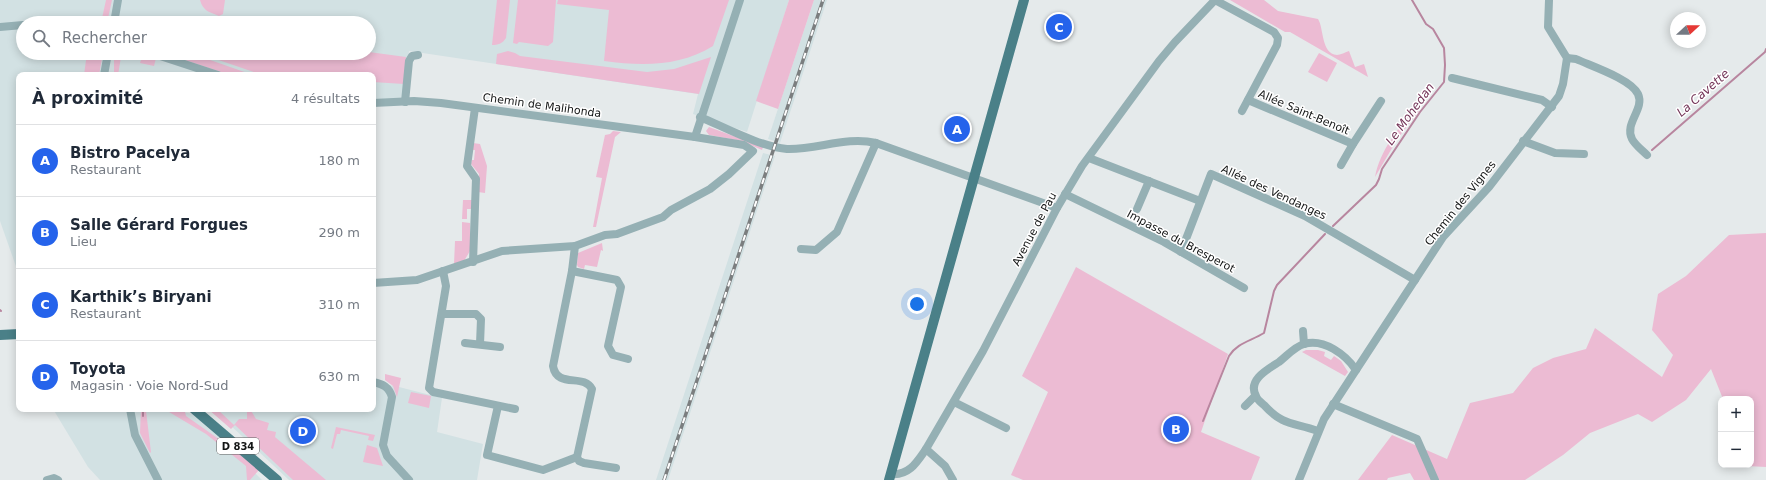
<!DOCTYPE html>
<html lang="fr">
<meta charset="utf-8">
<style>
body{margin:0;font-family:"DejaVu Sans",sans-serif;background:#f2f2f3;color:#1f2937}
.controls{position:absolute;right:12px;bottom:12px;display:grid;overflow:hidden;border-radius:8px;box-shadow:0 2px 10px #0003}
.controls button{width:36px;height:36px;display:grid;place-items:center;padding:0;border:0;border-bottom:1px solid #e0e1e3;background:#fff;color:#1f2937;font:20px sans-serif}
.compass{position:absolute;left:1670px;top:12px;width:36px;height:36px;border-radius:50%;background:#fff;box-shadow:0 2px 10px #0003;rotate:69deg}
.you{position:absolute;left:917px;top:304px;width:14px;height:14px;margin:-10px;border:3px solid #fff;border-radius:50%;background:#1a73e8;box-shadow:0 0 0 6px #1a73e833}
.badge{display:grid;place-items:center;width:26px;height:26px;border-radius:50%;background:#2563eb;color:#fff;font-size:13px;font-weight:700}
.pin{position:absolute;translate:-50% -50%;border:2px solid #fff;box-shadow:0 1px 4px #0006}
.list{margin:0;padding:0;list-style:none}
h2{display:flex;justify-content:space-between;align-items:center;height:52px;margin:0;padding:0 16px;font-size:17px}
h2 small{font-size:13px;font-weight:400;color:#747a83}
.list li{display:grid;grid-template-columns:26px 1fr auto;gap:12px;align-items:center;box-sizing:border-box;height:72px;padding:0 16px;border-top:1px solid #e0e1e3}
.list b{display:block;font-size:15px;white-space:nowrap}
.list p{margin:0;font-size:13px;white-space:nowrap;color:#747a83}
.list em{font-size:13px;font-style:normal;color:#747a83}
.icon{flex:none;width:22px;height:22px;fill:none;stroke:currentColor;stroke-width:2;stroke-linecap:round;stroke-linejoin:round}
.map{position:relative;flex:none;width:1766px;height:480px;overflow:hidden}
.search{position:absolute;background:#fff;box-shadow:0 2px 10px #0003;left:16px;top:16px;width:360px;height:44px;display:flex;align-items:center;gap:10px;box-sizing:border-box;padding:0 14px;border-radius:22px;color:#747a83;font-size:15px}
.panel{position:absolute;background:#fff;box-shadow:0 2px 10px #0003;left:16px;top:72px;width:360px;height:340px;border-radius:8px}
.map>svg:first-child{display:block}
.built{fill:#d2e1e3;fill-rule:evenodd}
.green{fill:#ecbbd3}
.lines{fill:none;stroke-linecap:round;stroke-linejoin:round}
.stream{stroke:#b8869f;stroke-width:2}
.minor{stroke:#95b0b4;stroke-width:8}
.major{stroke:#4a8088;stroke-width:10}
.rail-casing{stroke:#7b7e7f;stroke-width:3.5}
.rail{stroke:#fff;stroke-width:2;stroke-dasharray:6;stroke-linecap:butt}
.labels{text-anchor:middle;stroke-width:3;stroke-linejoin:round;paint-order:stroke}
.shield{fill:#fff;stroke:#5a5b5b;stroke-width:1}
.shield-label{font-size:10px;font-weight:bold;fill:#131515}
.street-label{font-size:11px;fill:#131515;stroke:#fff}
.water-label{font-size:12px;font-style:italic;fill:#743558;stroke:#fff}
</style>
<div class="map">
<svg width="1766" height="480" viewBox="0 0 1766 480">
<rect width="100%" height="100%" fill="#e5eaeb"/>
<g class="built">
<path d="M0 0H789L747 132 693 114 698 94 409 51 403 102 373 103V75H19V275L0 221ZM23 23H369V53H23Z"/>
<polygon points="814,0 827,0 780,143 768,139"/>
<polygon points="763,153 775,156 668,480 656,480"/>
<polygon points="373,382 399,387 442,398 437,432 483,444 477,480 289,480 213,409 373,409"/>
<polygon points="53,409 167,409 198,415 262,480 100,480 88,467"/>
</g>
<g class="green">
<polygon points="106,0 112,0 107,23 101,23"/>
<path d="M200 0H225L223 14 219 16C209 12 203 11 200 0Z"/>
<path d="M497 0H510L506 38C502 44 498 45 492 45Z"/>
<polygon points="518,0 556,0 553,42 548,46 519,42 517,44 513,43"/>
<path d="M558 0H729L713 46C679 67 642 66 604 61L609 10 557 4Z"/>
<polygon points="789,0 814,0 778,109 756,101"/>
<path d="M1230 0H1264L1278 11 1318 19C1324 28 1321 54 1337 55 1340 55 1346 52 1349 51L1355 67 1364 64 1368 77 1290 32H1285Z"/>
<polygon points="508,51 515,53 520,56 647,72 674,69 711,57 699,94 496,64 497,54"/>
<polygon points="369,52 406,57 404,84 373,82 373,75 263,75 198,53"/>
<polygon points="87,53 103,53 99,75 84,75"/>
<polygon points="114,53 140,53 156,58 154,66 140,63 141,60 121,57 118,75 114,75"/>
<polygon points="164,53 190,53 253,75 230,75"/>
<polygon points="1319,53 1337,63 1327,82 1308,72"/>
<path d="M1414 108 1419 111 1398 138 1375 177C1380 150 1398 130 1414 108Z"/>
<polygon points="709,127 763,147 762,150 742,141 709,135 706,131"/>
<polygon points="613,131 621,132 615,137 596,227 593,227 602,178 596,177 605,135 610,134"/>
<polygon points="473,143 480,144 487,166 485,193 478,192 479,174 471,164 472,160 474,160 475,150 473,150"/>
<polygon points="463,200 472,200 471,209 467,209 467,219 462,219"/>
<polygon points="462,222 470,223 470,251 464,261 454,264 455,241 462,241"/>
<polygon points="1766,233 1766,467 1728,465 1751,465 1751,399 1723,399 1711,369 1686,400 1652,422 1638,414 1590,433 1563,455 1525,480 1414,480 1410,473 1388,478 1387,480 1358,480 1392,435 1447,459 1470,403 1513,393 1533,368 1553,358 1586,349 1595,328 1662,377 1673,355 1652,330 1658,294 1686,276 1729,235"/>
<polygon points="602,243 603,251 601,250 597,267 585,265 584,269 578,267 577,265 578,253"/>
<polygon points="1076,267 1228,354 1201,432 1260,457 1251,480 1023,480 1011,475 1048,392 1022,376"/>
<polygon points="1306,350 1318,350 1325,352 1324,356 1331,360 1334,356 1341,361 1348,372 1345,376 1302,352"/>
<polygon points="385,374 401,378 397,397 393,386 385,380"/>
<polygon points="411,392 431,396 429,408 408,403"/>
<polygon points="141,409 151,409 146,411 151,452 150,453 140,433"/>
<polygon points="164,409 182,409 185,412 186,416 233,449 259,470 250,480 247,480 246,466 206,434"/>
<polygon points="208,409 217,409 234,425 239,419 247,419 247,409 250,409 256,419 269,423 267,430 276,432 275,437 326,480 293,480 235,425 231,429"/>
<polygon points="336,427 375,435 373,441 368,440 369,436 341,430 340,434 337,434 333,449 331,448"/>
<polygon points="367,445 377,448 383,466 363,462"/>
</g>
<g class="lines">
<g class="stream">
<polyline points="1652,150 1765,52 1766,49"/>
<polyline points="1333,226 1376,185 1379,179 1382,169 1420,112 1444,82 1445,65 1444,48 1433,29 1426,24 1412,0"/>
<polyline points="0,310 1,311"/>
<polyline points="143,416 143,409"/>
<path d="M1203 421 1229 356C1237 343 1251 341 1264 333L1274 291 1277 285 1325 234"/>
</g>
<g class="minor">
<polyline points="1215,0 1274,32 1278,38 1277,45 1242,111"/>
<polyline points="39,23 63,21 69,23"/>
<polyline points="114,23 118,0"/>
<polyline points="0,27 23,25"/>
<polyline points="151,53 218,75"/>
<path d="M1567 58 1576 59C1591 66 1631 79 1638 94 1645 109 1624 123 1632 139 1635 145 1642 150 1647 155"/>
<polyline points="104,75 108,53"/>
<polyline points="1452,78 1542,100 1552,107"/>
<polyline points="1248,100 1353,144"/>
<polyline points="405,102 409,61 412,56 418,55"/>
<polyline points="373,103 414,101 441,103 695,137 744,145 753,151 729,174 710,189 671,210 663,217 617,234 605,235 575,246 502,251 417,280 373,283"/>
<path d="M700 117C724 127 761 147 787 149 817 150 846 136 876 143L1057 208"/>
<polyline points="695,137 740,0"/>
<polyline points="1523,141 1555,153 1584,154"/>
<polyline points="1089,158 1200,201"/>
<polyline points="1341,165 1353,144 1381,101"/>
<polyline points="1065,194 1164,242 1244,288"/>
<polyline points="1137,209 1149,181"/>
<path d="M575 246 572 271 553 366C557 389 584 373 592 389L577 457 579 461 584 463 616 468"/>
<polyline points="801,249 816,250 837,232 876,143"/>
<polyline points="1181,252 1211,174 1305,216 1415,280"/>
<polyline points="473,262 476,179 467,166 475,108"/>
<polyline points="443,271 446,286 429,388 433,392 515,409"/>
<polyline points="572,271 617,280 621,287 608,346 613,355 628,359"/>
<polyline points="442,314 476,314 481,319 480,344"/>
<polyline points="1303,331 1304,344"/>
<polyline points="465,343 500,347"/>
<path d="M373 382C383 384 389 387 392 397L383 445 387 456 409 480"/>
<polyline points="954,402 1006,428"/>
<polyline points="1333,404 1417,439 1435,480"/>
<polyline points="498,406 487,455 543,470 577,457"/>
<polyline points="1245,406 1255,396"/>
<polyline points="130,409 135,435 158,480"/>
<path d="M1318 431C1294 422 1284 427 1264 405 1262 403 1257 400 1256 396 1247 380 1268 369 1279 362 1287 356 1294 347 1304 344 1324 338 1346 355 1356 370"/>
<polyline points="926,449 945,466 953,480"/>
<path d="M891 474C909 476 917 462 926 449L983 351 1057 208 1082 166 1159 61 1175 42 1215 0"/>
<polyline points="47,480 54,478 58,480"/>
<polyline points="1299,480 1324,419 1443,237 1489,187 1559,96 1563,84 1567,58 1548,27 1549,0"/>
</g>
<g class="major">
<polyline points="0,335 19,334"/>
<polyline points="194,409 277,480"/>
<polyline points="889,480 1024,0"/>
</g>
<g class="rail-casing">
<polyline id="rail" points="664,480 823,0"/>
</g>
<use href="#rail" class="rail"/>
</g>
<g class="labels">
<rect class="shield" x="217" y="438" width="42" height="16" rx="3"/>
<g class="shield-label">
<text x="238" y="450">D 834</text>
</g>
<g class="street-label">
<text transform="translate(542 105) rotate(8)" y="4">Chemin de Malihonda</text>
<text transform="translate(1304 112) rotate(23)" y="4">Allée Saint-Benoît</text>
<text transform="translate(1274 192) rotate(25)" y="4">Allée des Vendanges</text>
<text transform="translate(1460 203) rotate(-51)" y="4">Chemin des Vignes</text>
<text transform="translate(1034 229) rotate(-62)" y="4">Avenue de Pau</text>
<text transform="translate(1181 241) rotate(28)" y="4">Impasse du Bresperot</text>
</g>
<g class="water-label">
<text transform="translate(1703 93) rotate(-41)" y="4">La Cavette</text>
<text transform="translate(1410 114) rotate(-54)" y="4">Le Mohedan</text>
</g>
</g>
</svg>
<div class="controls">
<button>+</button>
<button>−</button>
</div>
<svg class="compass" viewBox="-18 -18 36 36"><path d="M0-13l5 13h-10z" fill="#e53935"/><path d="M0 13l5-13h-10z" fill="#747a83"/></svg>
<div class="you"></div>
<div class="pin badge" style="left:957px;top:129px">A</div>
<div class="pin badge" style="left:1176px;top:429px">B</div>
<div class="pin badge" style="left:1059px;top:27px">C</div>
<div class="pin badge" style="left:303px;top:431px">D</div>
<div class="search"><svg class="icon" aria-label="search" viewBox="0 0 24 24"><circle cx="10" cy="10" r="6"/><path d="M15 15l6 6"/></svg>Rechercher</div>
<section class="panel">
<h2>À proximité<small>4 résultats</small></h2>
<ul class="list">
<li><span class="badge">A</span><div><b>Bistro Pacelya</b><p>Restaurant</p></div><em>180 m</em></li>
<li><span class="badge">B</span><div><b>Salle Gérard Forgues</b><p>Lieu</p></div><em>290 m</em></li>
<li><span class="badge">C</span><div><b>Karthik’s Biryani</b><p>Restaurant</p></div><em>310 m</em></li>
<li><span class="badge">D</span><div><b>Toyota</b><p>Magasin · Voie Nord-Sud</p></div><em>630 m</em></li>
</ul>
</section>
</div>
